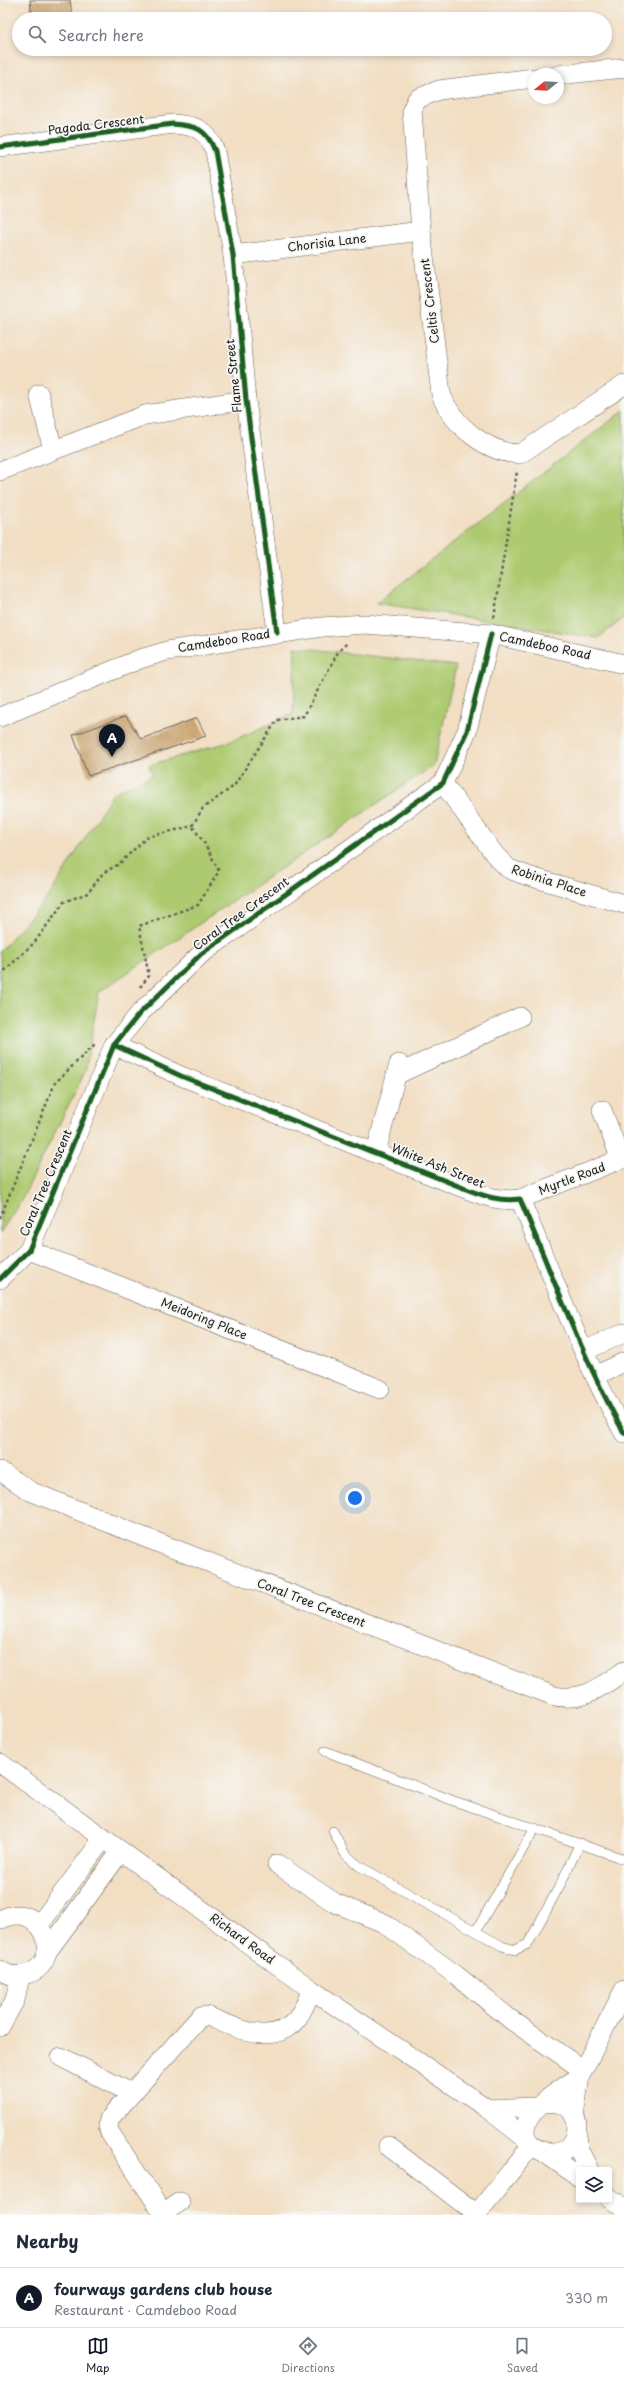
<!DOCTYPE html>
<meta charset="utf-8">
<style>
body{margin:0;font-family:"Playpen Sans",sans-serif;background:#f2f2f3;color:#1f2937}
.controls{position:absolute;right:12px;bottom:12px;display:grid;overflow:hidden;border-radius:4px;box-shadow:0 2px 6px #0003}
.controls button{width:36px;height:36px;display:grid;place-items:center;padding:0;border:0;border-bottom:1px solid #e0e1e3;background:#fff;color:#1f2937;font:20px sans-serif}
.compass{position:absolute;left:528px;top:68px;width:36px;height:36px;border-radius:50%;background:#fff;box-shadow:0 2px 6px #0003;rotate:252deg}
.you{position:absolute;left:355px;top:1498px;width:14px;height:14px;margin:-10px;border:3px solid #fff;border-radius:50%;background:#1a73e8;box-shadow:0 0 0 6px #1a73e833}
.badge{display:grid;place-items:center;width:26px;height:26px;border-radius:50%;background:#111827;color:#fff;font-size:13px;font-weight:700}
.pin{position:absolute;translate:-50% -33px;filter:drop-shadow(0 1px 2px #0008)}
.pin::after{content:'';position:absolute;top:21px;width:14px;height:12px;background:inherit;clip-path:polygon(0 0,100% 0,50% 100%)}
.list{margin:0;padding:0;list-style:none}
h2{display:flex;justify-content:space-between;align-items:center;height:52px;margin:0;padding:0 16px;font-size:17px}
h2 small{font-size:13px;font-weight:400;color:#747a83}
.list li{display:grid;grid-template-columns:26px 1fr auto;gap:12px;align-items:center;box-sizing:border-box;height:60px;padding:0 16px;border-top:1px solid #e0e1e3}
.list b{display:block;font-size:15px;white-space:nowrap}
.list p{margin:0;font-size:13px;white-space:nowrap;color:#747a83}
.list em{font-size:13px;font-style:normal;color:#747a83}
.icon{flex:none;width:22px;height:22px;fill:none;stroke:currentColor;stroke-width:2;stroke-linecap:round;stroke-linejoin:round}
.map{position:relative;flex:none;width:624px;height:2215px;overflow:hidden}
.search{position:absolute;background:#fff;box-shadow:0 2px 6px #0003;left:12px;right:12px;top:12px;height:44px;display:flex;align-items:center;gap:10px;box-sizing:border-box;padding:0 14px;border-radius:22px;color:#747a83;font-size:15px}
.sheet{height:112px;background:#fff}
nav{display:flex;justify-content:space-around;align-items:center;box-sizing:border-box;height:56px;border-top:1px solid #e0e1e3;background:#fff;font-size:11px;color:#747a83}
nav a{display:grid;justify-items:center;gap:2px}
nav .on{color:#111827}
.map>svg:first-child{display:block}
.park{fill:#adca70;stroke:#647346}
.building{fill:url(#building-back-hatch)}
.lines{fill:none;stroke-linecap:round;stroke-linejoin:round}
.lane-casing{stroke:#676056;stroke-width:10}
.street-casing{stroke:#676056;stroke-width:20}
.path{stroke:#676056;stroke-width:2.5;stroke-dasharray:3 3;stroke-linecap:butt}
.lane{stroke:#fff;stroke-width:9}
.street{stroke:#fff;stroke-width:19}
.cycleway-casing{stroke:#f6f6f2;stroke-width:8}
.cycleway{stroke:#1b5e20;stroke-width:5}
.labels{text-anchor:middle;stroke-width:3.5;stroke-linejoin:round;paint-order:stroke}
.street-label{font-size:12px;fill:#1c1c1c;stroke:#f6f6f2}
</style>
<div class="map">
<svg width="624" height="2215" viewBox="0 0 624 2215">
<defs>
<pattern id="building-back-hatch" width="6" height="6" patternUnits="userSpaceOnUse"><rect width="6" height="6" fill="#cfa975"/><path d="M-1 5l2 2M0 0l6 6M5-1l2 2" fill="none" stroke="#a7895f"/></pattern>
</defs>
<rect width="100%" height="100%" fill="#f6f6f2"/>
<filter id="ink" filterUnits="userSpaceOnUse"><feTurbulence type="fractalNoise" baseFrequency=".025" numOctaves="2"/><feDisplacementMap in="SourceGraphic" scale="8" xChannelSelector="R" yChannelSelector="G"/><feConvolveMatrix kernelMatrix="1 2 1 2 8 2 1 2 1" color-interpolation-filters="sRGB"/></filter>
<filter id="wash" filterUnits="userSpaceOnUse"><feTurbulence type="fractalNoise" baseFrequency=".012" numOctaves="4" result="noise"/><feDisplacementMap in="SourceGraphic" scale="16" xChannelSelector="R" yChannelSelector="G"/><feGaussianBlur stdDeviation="0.9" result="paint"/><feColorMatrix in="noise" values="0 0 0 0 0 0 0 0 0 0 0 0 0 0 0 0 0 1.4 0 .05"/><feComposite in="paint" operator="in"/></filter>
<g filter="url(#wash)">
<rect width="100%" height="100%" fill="#f2dec2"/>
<g class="park">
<polygon points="624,410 624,618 598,638 376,603"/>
<polygon points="295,647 456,666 434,765 99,992 85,1072 21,1201 0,1233 0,951 49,896 113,793 153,775 149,765 229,742 293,714"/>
</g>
<g id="blocks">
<g class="building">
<polygon points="30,0 70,0 72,15 32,17"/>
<polygon points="126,716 141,739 197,718 206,736 88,776 73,735"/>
</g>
</g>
</g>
<g filter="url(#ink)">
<use href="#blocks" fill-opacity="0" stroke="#676056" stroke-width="1"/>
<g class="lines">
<g class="lane-casing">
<g id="lane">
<polyline points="325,1751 454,1801 624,1859"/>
<polyline points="333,1831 345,1854 359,1866 502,1946 515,1950 528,1944 561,1883 580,1843"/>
<polyline points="476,1931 535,1828"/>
</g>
</g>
<g class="street-casing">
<g id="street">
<polyline points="558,75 624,68"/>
<path d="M534 78 439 90 417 99 412 110 421 231 441 394C452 425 487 453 520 454L624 385"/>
<path d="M0 147 173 124C196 126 206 128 215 151L233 255 246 400 277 632"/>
<polyline points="233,255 421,231"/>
<polyline points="39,394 53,450"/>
<polyline points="0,471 145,415 246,400"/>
<polyline points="0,717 140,659 167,651 322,627 365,624 491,634 624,664"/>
<polyline points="443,783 495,855 509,869 528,876 624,904"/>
<path d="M114 1045 181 1076 466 1189C484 1196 500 1202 520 1199 553 1277 583 1359 624 1433"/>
<polyline points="396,1075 520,1017"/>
<polyline points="602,1110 621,1160"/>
<polyline points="376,1152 399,1064"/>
<polyline points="520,1199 624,1158"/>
<polyline points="29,1250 380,1389"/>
<polyline points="0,1279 29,1250 114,1045 140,1013 201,954 443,783 467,731 491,634"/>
<polyline points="584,1351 624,1333"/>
<polyline points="595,1376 624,1362"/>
<path d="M0 1471 30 1491 141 1536 554 1696C584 1702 601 1687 624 1671"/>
<polyline points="0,1763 312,1990 488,2109 525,2138"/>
<polyline points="277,1864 335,1903 384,1923 456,1975 510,2019 583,2070"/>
<path d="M0 1920C42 1897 67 1962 27 1974 17 1977 8 1976 0 1970"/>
<polyline points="39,1925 103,1839"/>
<polyline points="47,1952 121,1851"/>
<polyline points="0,2027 15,2000 20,1976"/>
<polyline points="61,2057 131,2093"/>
<path d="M544 2103C595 2096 582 2171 537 2149 530 2145 525 2140 525 2133 524 2108 563 2089 580 2076"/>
<polyline points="488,2109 536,2107"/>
<polyline points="574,2116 580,2076 624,1990"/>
<polyline points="577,2133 578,2148 589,2170"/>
<polyline points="388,2146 478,2215"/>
<polyline points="542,2151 579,2177"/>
<polyline points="609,2197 624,2209"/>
<path d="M180 2202 163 2213 110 2133 108 2126 109 2119 200 2017 207 2016C235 2027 271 2048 296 2020 303 2012 307 1999 312 1990"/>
<polyline points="476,2215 531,2146"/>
</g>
</g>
<g class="path">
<polyline points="494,618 517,471"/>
<polyline points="0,975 34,943 64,902 88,893 103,873 119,864 147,837 192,826 203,808 234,786 277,720 304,716 338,652 347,643"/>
<polyline points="140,987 149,976 139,926 198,905 219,871 205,844 192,826"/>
<polyline points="0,1218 55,1083 95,1044"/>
</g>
<use href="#lane" class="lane"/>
<use href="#street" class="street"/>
<g class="cycleway-casing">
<g id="cycleway">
<path d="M0 147 173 124C196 126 206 128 215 151L233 255 246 400 277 632"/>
<path d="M114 1045 181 1076 466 1189C484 1196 500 1202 520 1199 553 1277 583 1359 624 1433"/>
<polyline points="0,1279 29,1250 114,1045 140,1013 201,954 443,783 467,731 491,634"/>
</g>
</g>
<use href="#cycleway" class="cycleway"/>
</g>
</g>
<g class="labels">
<g class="street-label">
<text transform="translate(96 125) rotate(-7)" y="4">Pagoda Crescent</text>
<text transform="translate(327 243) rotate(-7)" y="4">Chorisia Lane</text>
<text transform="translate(430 301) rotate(-97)" y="4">Celtis Crescent</text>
<text transform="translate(234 376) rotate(-96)" y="4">Flame Street</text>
<text transform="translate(224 641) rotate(-9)" y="4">Camdeboo Road</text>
<text transform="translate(545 646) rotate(12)" y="4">Camdeboo Road</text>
<text transform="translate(549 881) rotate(18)" y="4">Robinia Place</text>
<text transform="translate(241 914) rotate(-36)" y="4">Coral Tree Crescent</text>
<text transform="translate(438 1166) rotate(22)" y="4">White Ash Street</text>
<text transform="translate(572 1179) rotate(-21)" y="4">Myrtle Road</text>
<text transform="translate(46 1183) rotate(-67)" y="4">Coral Tree Crescent</text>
<text transform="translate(204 1319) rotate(22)" y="4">Meidoring Place</text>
<text transform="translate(311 1603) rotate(21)" y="4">Coral Tree Crescent</text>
<text transform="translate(242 1939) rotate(36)" y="4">Richard Road</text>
</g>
</g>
</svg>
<div class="controls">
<button><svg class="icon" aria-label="layers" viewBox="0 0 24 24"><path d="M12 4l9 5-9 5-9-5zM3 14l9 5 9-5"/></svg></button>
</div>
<svg class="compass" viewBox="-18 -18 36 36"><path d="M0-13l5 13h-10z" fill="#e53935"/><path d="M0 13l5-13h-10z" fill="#747a83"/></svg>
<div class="you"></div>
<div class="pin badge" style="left:112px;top:757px">A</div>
<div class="search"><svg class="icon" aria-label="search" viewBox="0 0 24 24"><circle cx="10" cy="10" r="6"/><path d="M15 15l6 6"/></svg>Search here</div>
</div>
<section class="sheet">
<h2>Nearby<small></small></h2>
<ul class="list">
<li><span class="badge">A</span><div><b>fourways gardens club house</b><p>Restaurant · Camdeboo Road</p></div><em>330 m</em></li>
</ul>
</section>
<nav>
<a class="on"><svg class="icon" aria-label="map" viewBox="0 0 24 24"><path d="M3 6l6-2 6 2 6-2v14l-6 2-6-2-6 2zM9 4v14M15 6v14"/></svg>Map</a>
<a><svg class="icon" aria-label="directions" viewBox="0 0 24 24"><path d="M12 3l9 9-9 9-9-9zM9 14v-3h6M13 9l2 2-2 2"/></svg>Directions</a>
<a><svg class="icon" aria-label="saved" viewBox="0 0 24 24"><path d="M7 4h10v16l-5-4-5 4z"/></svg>Saved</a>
</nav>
